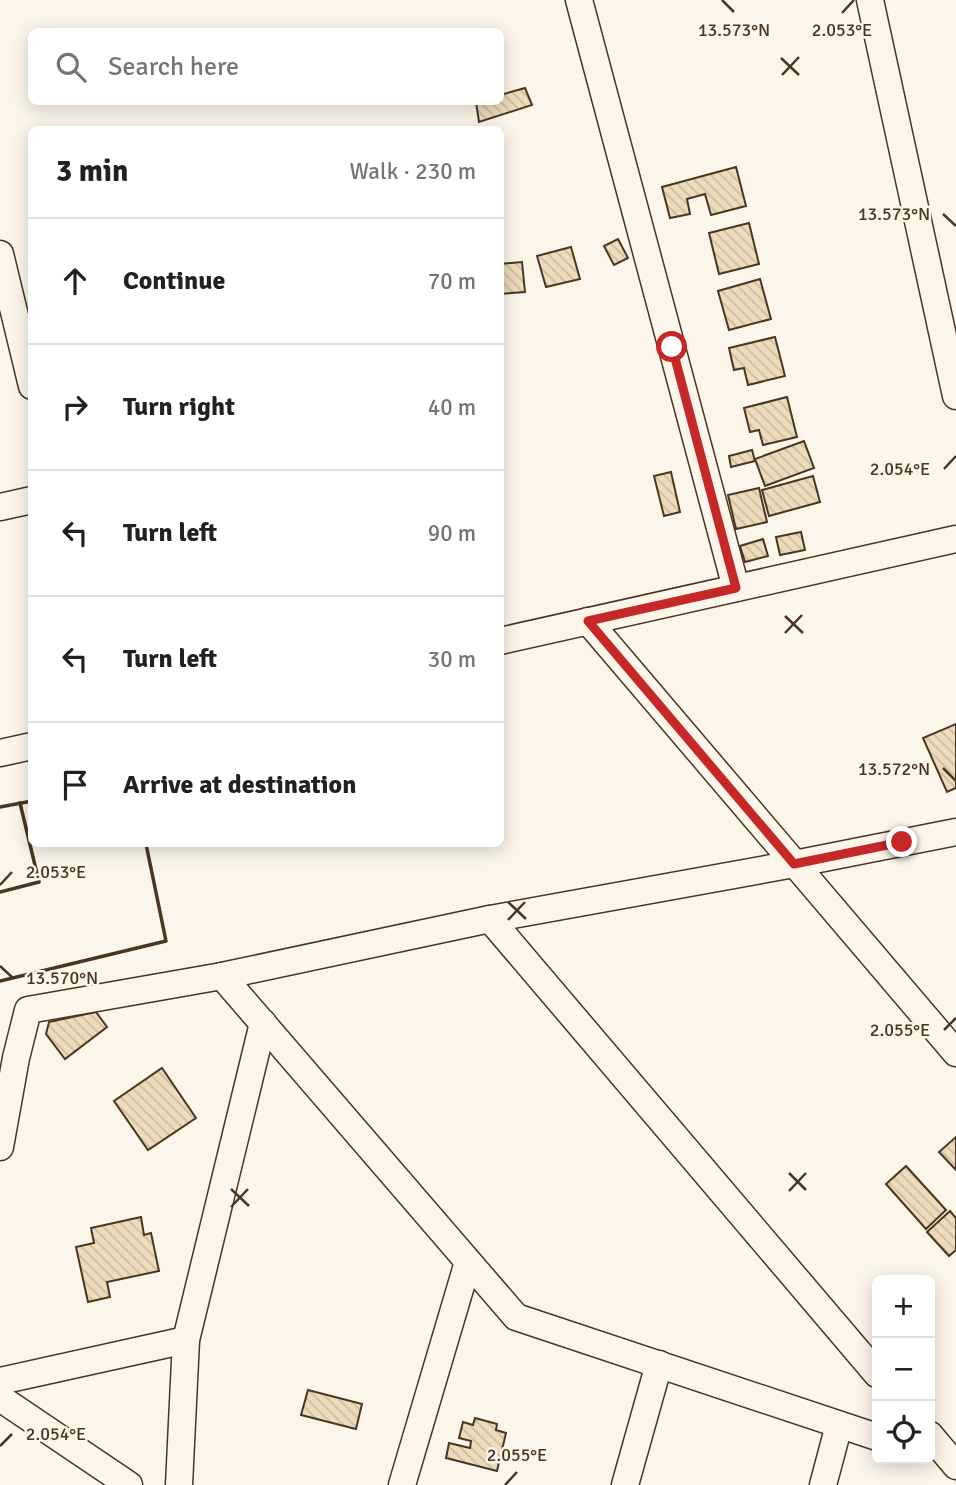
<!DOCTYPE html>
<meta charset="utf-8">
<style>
body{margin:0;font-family:Signika,sans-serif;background:#f6f6f6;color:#202124}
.controls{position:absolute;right:21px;bottom:21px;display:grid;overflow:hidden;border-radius:10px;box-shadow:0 4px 18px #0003}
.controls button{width:63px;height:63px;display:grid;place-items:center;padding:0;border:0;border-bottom:2px solid #e0e0e0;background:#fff;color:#202124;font:35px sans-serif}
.stop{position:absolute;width:21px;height:21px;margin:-16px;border:5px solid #c62828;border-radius:50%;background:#fff}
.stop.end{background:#c62828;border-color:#fff;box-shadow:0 2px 7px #0008}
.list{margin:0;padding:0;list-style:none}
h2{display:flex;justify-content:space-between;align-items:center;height:91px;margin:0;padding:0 28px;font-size:30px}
h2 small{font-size:23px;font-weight:400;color:#757577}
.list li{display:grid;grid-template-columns:46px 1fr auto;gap:21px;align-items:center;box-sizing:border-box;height:126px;padding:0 28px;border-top:2px solid #e0e0e0}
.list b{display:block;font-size:26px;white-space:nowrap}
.list em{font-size:23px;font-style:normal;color:#757577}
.icon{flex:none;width:38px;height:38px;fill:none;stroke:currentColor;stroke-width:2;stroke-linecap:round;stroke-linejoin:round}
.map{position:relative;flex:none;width:956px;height:1485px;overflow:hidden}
.search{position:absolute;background:#fff;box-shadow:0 4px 18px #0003;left:28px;top:28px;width:476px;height:77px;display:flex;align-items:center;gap:18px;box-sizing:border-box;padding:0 24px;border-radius:10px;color:#757577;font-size:26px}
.panel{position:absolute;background:#fff;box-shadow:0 4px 18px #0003;left:28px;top:126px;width:476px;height:721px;border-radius:10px}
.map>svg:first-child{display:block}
.building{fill:url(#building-back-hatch);stroke:#4a3520;stroke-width:2}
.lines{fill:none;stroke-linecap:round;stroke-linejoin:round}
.minor-casing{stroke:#4a3520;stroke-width:29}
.minor{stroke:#fbf6e9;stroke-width:26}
.wall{stroke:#4a3520;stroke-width:3.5}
.route{stroke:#c62828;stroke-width:9}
.ticks{fill:none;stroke:#4a3520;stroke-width:2.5}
.ticks-label{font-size:18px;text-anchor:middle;fill:#4a3520;stroke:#fbf6e9;stroke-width:5;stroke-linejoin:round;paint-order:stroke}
</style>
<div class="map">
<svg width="956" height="1485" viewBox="0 0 956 1485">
<defs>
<pattern id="building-back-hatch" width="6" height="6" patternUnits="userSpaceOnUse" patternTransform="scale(1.75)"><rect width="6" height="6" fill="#ecdcbc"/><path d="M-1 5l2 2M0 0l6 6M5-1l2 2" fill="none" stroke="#ccbda1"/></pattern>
</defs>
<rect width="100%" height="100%" fill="#fbf6e9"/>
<g class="building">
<polygon points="525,88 532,105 479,122 476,102 500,102 500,95"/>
<polygon points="736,167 746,206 711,215 705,194 687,199 690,214 670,218 662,187"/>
<polygon points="749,223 759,264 719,274 709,233"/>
<polygon points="618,239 628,258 614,265 604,246"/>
<polygon points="571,247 580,279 546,287 537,256"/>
<polygon points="522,262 525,292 500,294 500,264"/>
<polygon points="760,279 771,319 729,330 718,291"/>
<polygon points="775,337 785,376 748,385 744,368 734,370 729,348"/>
<polygon points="787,397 797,437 763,445 759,430 750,432 744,408"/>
<polygon points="804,441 814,468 765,486 755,459"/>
<polygon points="752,450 755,461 731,467 729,456"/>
<polygon points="671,472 680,512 664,516 654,476"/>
<polygon points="813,476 820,502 769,516 762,490"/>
<polygon points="759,488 767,522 736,529 728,495"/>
<polygon points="801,532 805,550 780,555 776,537"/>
<polygon points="763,539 768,556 745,562 740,546"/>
<polygon points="956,724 956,788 947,792 923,738"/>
<polygon points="96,1012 107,1027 65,1059 46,1034 49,1022"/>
<polygon points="162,1068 196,1118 148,1150 114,1101"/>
<polygon points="956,1137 956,1170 939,1152"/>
<polygon points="906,1166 946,1210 926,1229 886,1184"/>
<polygon points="950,1211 956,1218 956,1250 949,1256 927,1232"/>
<polygon points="141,1217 144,1235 151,1233 159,1271 107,1282 110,1297 88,1302 76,1247 94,1243 91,1228"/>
<polygon points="308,1390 362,1404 356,1429 301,1415"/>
<polygon points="475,1418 497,1424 496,1430 506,1433 497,1471 446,1458 449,1443 470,1448 471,1441 459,1438 463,1422 473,1425"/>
</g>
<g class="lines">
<g class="minor-casing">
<g id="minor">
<polyline points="579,0 736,588"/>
<polyline points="870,0 956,396"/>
<polyline points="0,254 32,386"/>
<polyline points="0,507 32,500"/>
<polyline points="588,621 956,1053"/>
<polyline points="500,641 956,539"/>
<polyline points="0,753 32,746"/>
<polyline points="490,919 877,1374"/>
<polyline points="222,976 516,1317 877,1437"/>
<polyline points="0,1147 16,1058 28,1010 222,976 490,919 794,864 956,832"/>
<polyline points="0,1381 186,1340"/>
<polyline points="0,1398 129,1485"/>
<polyline points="930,1435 956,1466"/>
<polyline points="179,1485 186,1340 263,1023"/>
<polyline points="402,1485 468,1262"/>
<polyline points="625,1485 659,1364"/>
<polyline points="823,1485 839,1425"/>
</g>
</g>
<use href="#minor" class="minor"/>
<g class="wall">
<polyline points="0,807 32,801"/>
<polyline points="0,892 39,882 20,803"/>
<polyline points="0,981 166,941 146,844"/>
</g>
</g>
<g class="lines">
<polyline class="route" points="672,347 736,588 588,621 794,864 902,842"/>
</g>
<path class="ticks" d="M722 0 734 12M842 13 854 0M781 58 799 75M782 75 799 57M943 214 956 226M944 469 956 456M785 616 803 633M785 633 802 615M943 768 956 781M0 885 12 872M508 902 526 919M508 920 525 902M0 966 13 978M944 1030 956 1018M789 1173 806 1190M231 1189 249 1206M789 1191 806 1173M231 1207 248 1189M0 1446 12 1434M505 1485 517 1472"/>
<g class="ticks-label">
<text x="734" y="36">13.573°N</text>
<text x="842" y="36">2.053°E</text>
<text x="894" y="220">13.573°N</text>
<text x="900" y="475">2.054°E</text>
<text x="894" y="775">13.572°N</text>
<text x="56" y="878">2.053°E</text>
<text x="62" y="984">13.570°N</text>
<text x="900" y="1036">2.055°E</text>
<text x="56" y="1440">2.054°E</text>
<text x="517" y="1461">2.055°E</text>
</g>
</svg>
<div class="controls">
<button>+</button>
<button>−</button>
<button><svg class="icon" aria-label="locate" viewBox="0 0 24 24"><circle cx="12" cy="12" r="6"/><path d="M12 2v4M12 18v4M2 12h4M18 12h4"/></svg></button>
</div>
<div class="stop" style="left:672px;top:347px"></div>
<div class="stop end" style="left:902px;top:842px"></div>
<div class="search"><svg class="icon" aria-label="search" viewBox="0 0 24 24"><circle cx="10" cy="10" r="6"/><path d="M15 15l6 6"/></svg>Search here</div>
<section class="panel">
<h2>3 min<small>Walk · 230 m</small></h2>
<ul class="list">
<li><svg class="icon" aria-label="ahead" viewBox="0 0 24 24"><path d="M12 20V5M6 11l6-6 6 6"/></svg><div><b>Continue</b></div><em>70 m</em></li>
<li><svg class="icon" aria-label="right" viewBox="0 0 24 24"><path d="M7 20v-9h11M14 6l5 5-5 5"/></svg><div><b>Turn right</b></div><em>40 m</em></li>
<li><svg class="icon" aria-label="left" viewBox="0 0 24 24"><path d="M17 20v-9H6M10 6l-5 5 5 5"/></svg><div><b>Turn left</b></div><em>90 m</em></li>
<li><svg class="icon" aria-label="left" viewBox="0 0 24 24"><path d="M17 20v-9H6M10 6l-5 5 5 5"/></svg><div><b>Turn left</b></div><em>30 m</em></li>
<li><svg class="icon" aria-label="arrive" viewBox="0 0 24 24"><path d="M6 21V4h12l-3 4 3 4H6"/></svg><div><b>Arrive at destination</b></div></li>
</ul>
</section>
</div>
